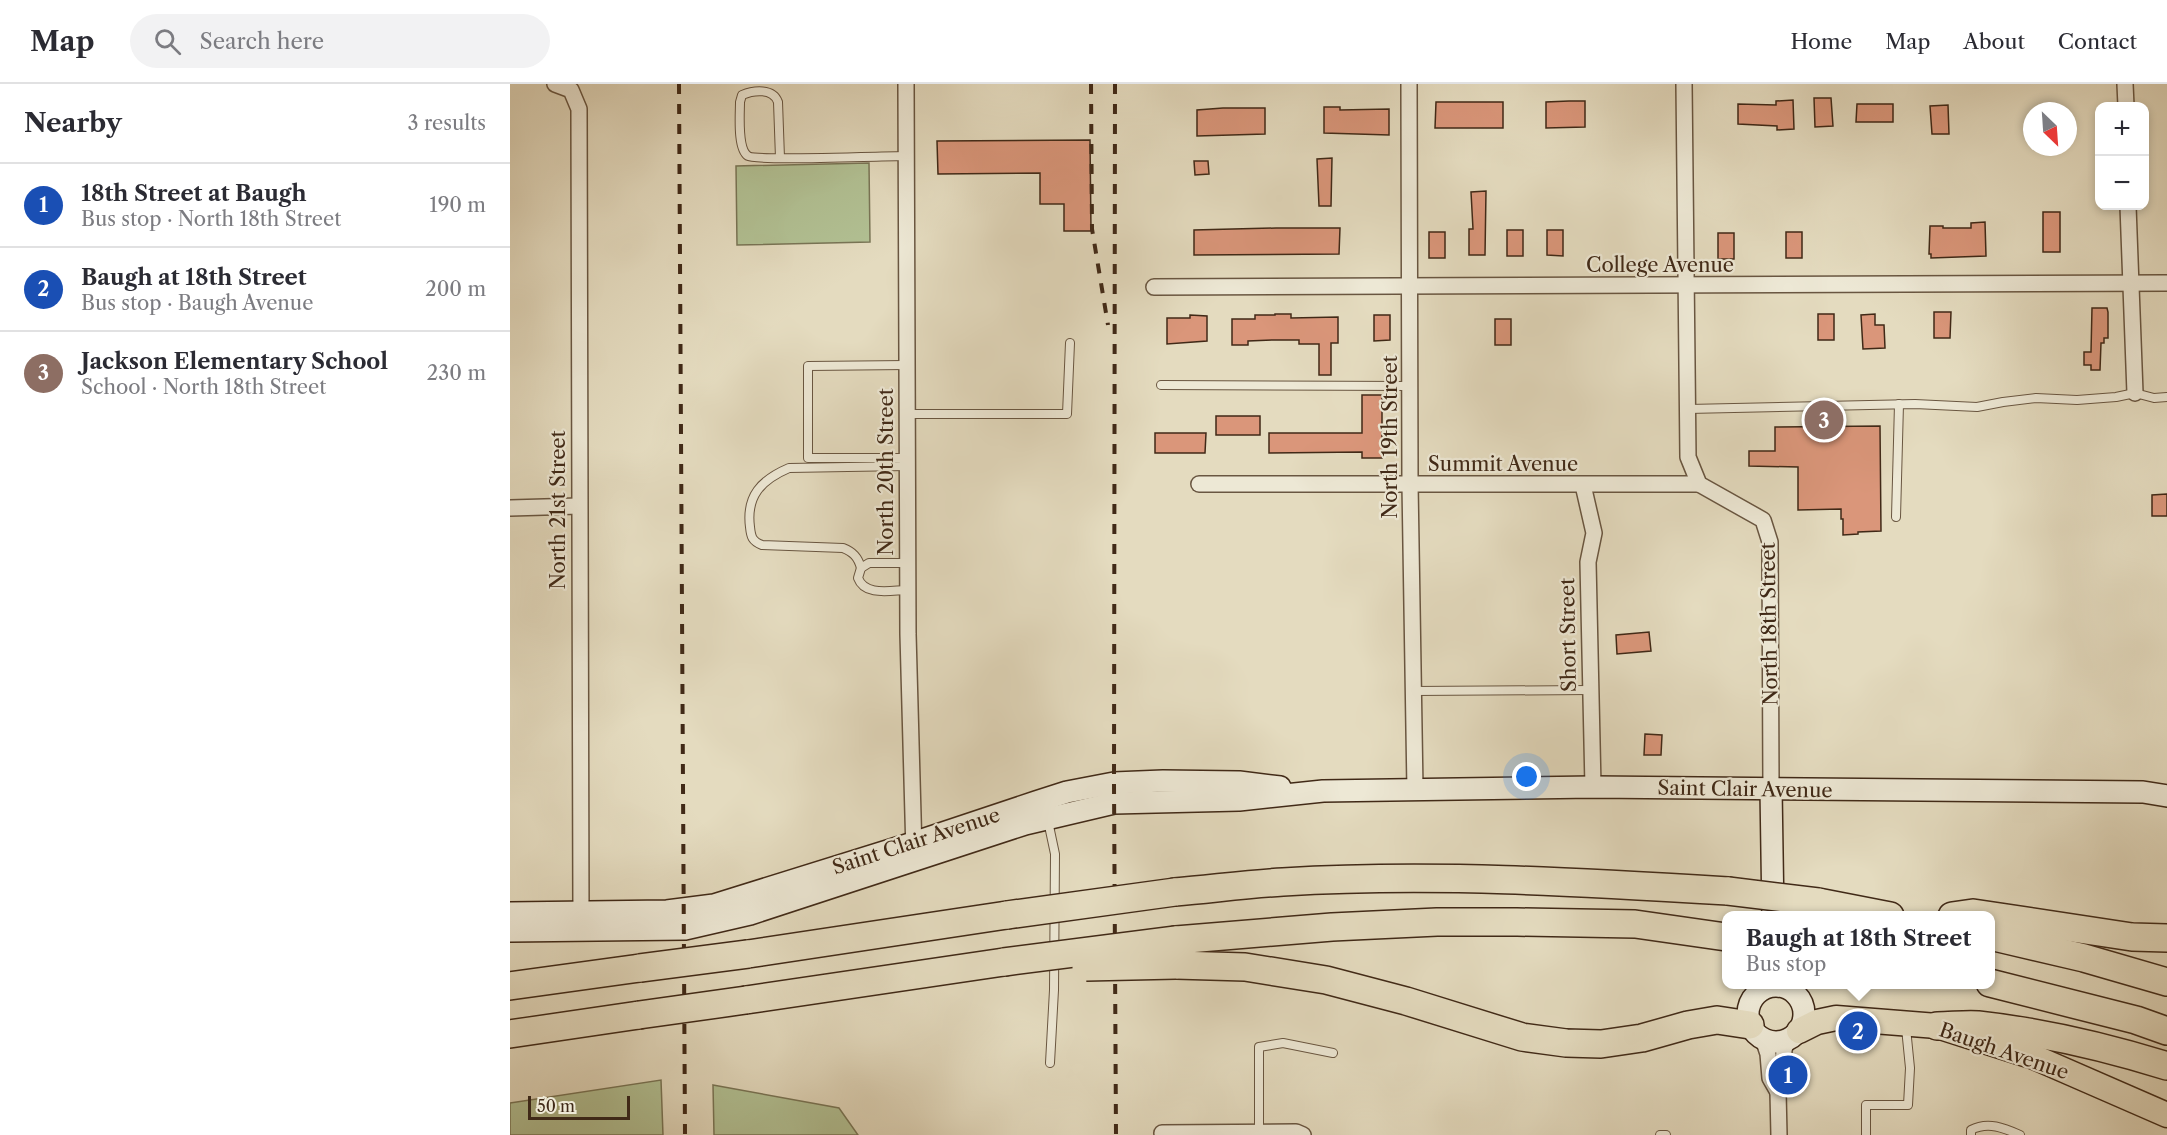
<!DOCTYPE html>
<meta charset="utf-8">
<style>
body{margin:0;font-family:"Libre Caslon Text",serif;background:#f2f2f3;color:#2b2b33}
.controls{position:absolute;right:18px;top:18px;display:grid;overflow:hidden;border-radius:12px;box-shadow:0 3px 9px #0003}
.controls button{width:54px;height:54px;display:grid;place-items:center;padding:0;border:0;border-bottom:2px solid #e1e1e2;background:#fff;color:#2b2b33;font:30px sans-serif}
.compass{position:absolute;left:1513px;top:18px;width:54px;height:54px;border-radius:50%;background:#fff;box-shadow:0 3px 9px #0003;rotate:155deg}
.scale{position:absolute;left:18px;bottom:15px;width:102px;box-sizing:border-box;padding-left:6px;border:3px solid #402917;border-top:0;font-size:16px;line-height:21px;white-space:nowrap;color:#402917;-webkit-text-stroke:4px #ede8d5;paint-order:stroke}
.you{position:absolute;left:1017px;top:693px;width:21px;height:21px;margin:-15px;border:4px solid #fff;border-radius:50%;background:#1a73e8;box-shadow:0 0 0 9px #1a73e833}
.badge{display:grid;place-items:center;width:39px;height:39px;border-radius:50%;background:#8f2418;color:#fff;font-size:20px;font-weight:700}
.pin{position:absolute;translate:-50% -50%;border:3px solid #fff;box-shadow:0 2px 6px #0006}
.popup{position:absolute;left:1212px;top:827px;width:273px;height:78px;box-sizing:border-box;display:grid;place-content:center;border-radius:12px;background:#fff;filter:drop-shadow(0 2px 4px #0005);font-size:20px;white-space:nowrap;color:#7c7c81}
.popup b{font-size:22px;color:#2b2b33}
.popup::after{content:'';position:absolute;left:50%;top:100%;margin-left:-12px;border:12px solid transparent;border-top-color:#fff}
.list{margin:0;padding:0;list-style:none}
h2{display:flex;justify-content:space-between;align-items:center;height:78px;margin:0;padding:0 24px;font-size:26px}
h2 small{font-size:20px;font-weight:400;color:#7c7c81}
.list li{display:grid;grid-template-columns:39px 1fr auto;gap:18px;align-items:center;box-sizing:border-box;height:84px;padding:0 24px;border-top:2px solid #e1e1e2}
.list b{display:block;font-size:22px;white-space:nowrap}
.list p{margin:0;font-size:20px;white-space:nowrap;color:#7c7c81}
.list em{font-size:20px;font-style:normal;color:#7c7c81}
.icon{flex:none;width:33px;height:33px;fill:none;stroke:currentColor;stroke-width:2;stroke-linecap:round;stroke-linejoin:round}
.map{position:relative;flex:none;width:1657px;height:1051px;overflow:hidden}
header{display:flex;align-items:center;gap:36px;box-sizing:border-box;height:84px;padding:0 30px;background:#fff;border-bottom:2px solid #e1e1e2}
header strong{font-size:28px}
nav{display:flex;gap:33px;margin-inline-start:auto;font-size:21px}
.search{width:420px;height:54px;background:#f2f2f3;display:flex;align-items:center;gap:15px;box-sizing:border-box;padding:0 21px;border-radius:33px;color:#7c7c81;font-size:22px}
main{display:flex}
aside{flex:1;background:#fff}
.map>svg:first-child{display:block}
.green{fill:#b2c194;stroke:#797556;stroke-width:1.5}
.building{fill:#da967a;stroke:#402917;stroke-width:1.5}
.lines{fill:none;stroke-linecap:round;stroke-linejoin:round}
.service-casing{stroke:#695641;stroke-width:10}
.minor-casing{stroke:#695641;stroke-width:18}
.secondary-casing{stroke:#402917;stroke-width:24}
.primary-casing{stroke:#402917;stroke-width:27}
.motorway-casing{stroke:#402917;stroke-width:30}
.service{stroke:#ede8d5;stroke-width:8}
.minor{stroke:#ede8d5;stroke-width:15}
.secondary{stroke:#ede8d5;stroke-width:21}
.primary{stroke:#e4dbbf;stroke-width:24}
.motorway{stroke:#e4dbbf;stroke-width:27}
.rail{stroke:#402917;stroke-width:4;stroke-dasharray:10 10;stroke-linecap:butt}
.motorway-bridge-casing{stroke:#402917;stroke-width:30;stroke-linecap:butt}
.motorway-bridge{stroke:#e4dbbf;stroke-width:27}
.labels{text-anchor:middle;stroke-width:4.5;stroke-linejoin:round;paint-order:stroke}
.street-label{font-size:20px;fill:#402917;stroke:#ede8d5}
</style>
<header>
<strong>Map</strong>
<div class="search"><svg class="icon" aria-label="search" viewBox="0 0 24 24"><circle cx="10" cy="10" r="6"/><path d="M15 15l6 6"/></svg>Search here</div>
<nav><a>Home</a><a>Map</a><a>About</a><a>Contact</a></nav>
</header>
<main>
<aside>
<h2>Nearby<small>3 results</small></h2>
<ul class="list">
<li><span class="badge" style="background:#1a4fb4">1</span><div><b>18th Street at Baugh</b><p>Bus stop · North 18th Street</p></div><em>190 m</em></li>
<li><span class="badge" style="background:#1a4fb4">2</span><div><b>Baugh at 18th Street</b><p>Bus stop · Baugh Avenue</p></div><em>200 m</em></li>
<li><span class="badge" style="background:#8d6e63">3</span><div><b>Jackson Elementary School</b><p>School · North 18th Street</p></div><em>230 m</em></li>
</ul>
</aside>
<div class="map">
<svg width="1657" height="1051" viewBox="0 0 1657 1051">
<rect width="100%" height="100%" fill="#e4dbbf"/>
<filter id="stains"><feTurbulence type="fractalNoise" baseFrequency=".00333" numOctaves="4"/><feColorMatrix values="0 0 0 0 .2 0 0 0 0 .09 0 0 0 0 .02 0 0 0 .5 -.17"/></filter>
<radialGradient id="worn" r=".72"><stop offset=".6" stop-color="#630" stop-opacity="0"/><stop offset="1" stop-color="#630" stop-opacity=".3"/></radialGradient>
<g class="green">
<polygon points="359,79 360,158 227,161 226,82"/>
<polygon points="151,996 153,1051 0,1051 0,1019"/>
<polygon points="203,1001 329,1024 348,1051 204,1051"/>
</g>
<g class="building">
<polygon points="1304,14 1321,14 1323,42 1305,43"/>
<polygon points="1283,16 1284,45 1267,46 1267,42 1228,40 1228,20 1266,21 1266,17"/>
<polygon points="1059,17 1075,17 1075,43 1036,44 1036,18"/>
<polygon points="926,18 993,18 993,44 925,44"/>
<polygon points="1347,20 1383,20 1383,38 1346,38"/>
<polygon points="1438,21 1439,50 1422,50 1420,22"/>
<polygon points="814,23 830,23 830,26 879,25 879,51 814,49"/>
<polygon points="713,24 755,24 755,50 687,52 687,26"/>
<polygon points="580,56 581,147 554,147 554,120 530,120 530,89 428,90 427,57"/>
<polygon points="822,74 821,122 809,122 807,75"/>
<polygon points="684,77 698,77 699,90 685,91"/>
<polygon points="976,107 975,171 959,171 959,145 963,145 961,108"/>
<rect x="1533" y="128" width="17" height="40"/>
<polygon points="1475,138 1476,172 1421,174 1421,170 1419,170 1420,142 1433,142 1433,144 1461,144 1461,139"/>
<polygon points="766,144 830,144 829,170 684,171 684,146"/>
<rect x="997" y="146" width="16" height="26"/>
<polygon points="1037,146 1053,146 1053,172 1037,171"/>
<rect x="919" y="148" width="16" height="26"/>
<rect x="1276" y="148" width="16" height="26"/>
<rect x="1208" y="149" width="16" height="26"/>
<polygon points="1582,224 1597,224 1598,228 1598,254 1594,254 1594,259 1591,259 1590,286 1581,286 1581,281 1574,281 1574,268 1581,268"/>
<polygon points="1424,228 1441,228 1440,254 1424,254"/>
<polygon points="765,230 781,230 781,234 828,233 828,259 821,259 821,291 809,291 809,260 789,260 789,256 762,256 738,257 738,261 722,261 722,235 745,235 745,231 765,231"/>
<rect x="1308" y="230" width="16" height="26"/>
<polygon points="1365,230 1365,241 1374,241 1375,264 1353,265 1351,231"/>
<polygon points="680,231 697,232 697,257 657,260 657,234 680,234"/>
<polygon points="864,231 880,231 880,256 864,257"/>
<rect x="985" y="235" width="16" height="26"/>
<polygon points="852,311 872,311 872,374 852,374 852,368 759,369 759,349 852,349"/>
<rect x="706" y="332" width="44" height="19"/>
<polygon points="1370,342 1371,447 1348,448 1348,450 1333,451 1333,435 1331,435 1331,425 1288,426 1288,383 1239,382 1239,367 1265,367 1265,343"/>
<polygon points="645,349 696,349 695,369 645,369"/>
<polygon points="1657,410 1657,432 1642,432 1642,411"/>
<polygon points="1139,548 1141,567 1107,570 1106,551"/>
<polygon points="1135,650 1152,651 1151,671 1134,671"/>
</g>
<g class="lines">
<g class="service-casing">
<g id="service">
<path d="M270 74 268 18C263 4 244 6 232 11L230 18C230 30 227 65 238 72 246 77 376 72 396 72"/>
<polyline points="397,281 298,282 298,374 397,374"/>
<polyline points="651,301 901,302"/>
<polyline points="1178,325 1405,320 1467,323 1493,318 1526,314 1567,316 1606,313 1625,309 1644,314 1657,313"/>
<polyline points="397,330 557,330 560,259"/>
<polyline points="1386,433 1389,320"/>
<path d="M398 479H359L351 484 348 494C355 513 382 506 398 506"/>
<path d="M351 484C348 473 343 468 333 464L252 461C242 457 241 453 240 443 236 412 251 396 279 384L397 382"/>
<polyline points="903,607 1081,606"/>
<polyline points="538,737 545,770 544,906 540,979"/>
<polyline points="749,1049 749,963 773,959 823,969"/>
<polyline points="1150,1051 1156,1051"/>
<polyline points="1356,1051 1356,1021 1398,1021 1400,984 1396,944"/>
<path d="M1461 1051V1046C1478 1037 1494 1044 1510 1051"/>
</g>
</g>
<g class="minor-casing">
<g id="minor">
<polyline points="45,0 61,6 69,25 71,836"/>
<polyline points="396,0 398,550 404,768"/>
<polyline points="899,0 900,400 905,706"/>
<polyline points="1174,0 1178,373 1189,400 1253,436 1260,458 1261,705"/>
<polyline points="1615,0 1616,22"/>
<polyline points="1618,122 1625,309"/>
<polyline points="644,203 1657,199"/>
<polyline points="689,400 1189,400"/>
<polyline points="1073,401 1084,449 1078,478 1083,703"/>
<polyline points="0,424 69,422"/>
<polyline points="1253,955 1258,970 1260,994 1268,1008"/>
<polyline points="652,1049 786,1048 793,1051"/>
<polyline points="1269,1051 1268,1008 1272,994 1274,966 1277,956"/>
</g>
</g>
<g class="secondary-casing">
<g id="secondary">
<polyline points="1261,705 1263,832"/>
<polyline points="0,829 157,827 204,821 403,759 526,718 557,708 604,699 653,697 729,698 770,703"/>
<polyline points="0,847 175,845 240,830 515,740 604,719 729,716 813,707 1083,703 1633,708 1657,712"/>
<circle cx="1266" cy="930" r="28"/>
</g>
</g>
<g class="primary-casing">
<polyline id="primary" points="1289,947 1307,938 1326,934 1427,942 1524,973 1657,1031"/>
</g>
<g class="motorway-casing">
<g id="motorway">
<path d="M665 808C701 805 737 800 773 798 921 789 1070 798 1218 807"/>
<polyline points="1308,818 1380,832"/>
<polyline points="1442,832 1463,829 1622,853 1657,854"/>
<polyline points="1480,852 1574,874 1657,898"/>
<polyline points="666,856 822,843 927,838 1007,838 1125,840 1216,853"/>
<polyline points="238,870 497,831"/>
<polyline points="666,881 735,883 816,896 896,917 1012,953 1056,959 1091,960 1132,954 1178,941 1207,936 1240,941"/>
<polyline points="1480,899 1626,936 1657,947"/>
<polyline points="0,902 130,884"/>
<polyline points="236,916 494,878"/>
<path d="M1427 942C1441 942 1455 940 1468 941 1532 948 1596 963 1657 982"/>
<polyline points="0,950 129,931"/>
</g>
</g>
<use href="#service" class="service"/>
<use href="#minor" class="minor"/>
<use href="#secondary" class="secondary"/>
<use href="#primary" class="primary"/>
<use href="#motorway" class="motorway"/>
<g class="rail">
<polyline points="169,0 175,1051"/>
<polyline points="581,0 582,145 598,241"/>
<polyline points="605,0 604,699 606,1051"/>
</g>
<g class="motorway-bridge-casing">
<g id="motorway-bridge">
<polyline points="1218,807 1308,818"/>
<polyline points="497,831 665,808"/>
<polyline points="494,878 666,856"/>
<polyline points="576,883 666,881"/>
<polyline points="130,884 238,870"/>
<polyline points="129,931 236,916"/>
</g>
</g>
<use href="#motorway-bridge" class="motorway-bridge"/>
</g>
<g class="labels">
<g class="street-label">
<text x="1150" y="188">College Avenue</text>
<text transform="translate(880 353) rotate(-90)" y="7">North 19th Street</text>
<text x="993" y="387">Summit Avenue</text>
<text transform="translate(376 388) rotate(-90)" y="7">North 20th Street</text>
<text transform="translate(48 426) rotate(-90)" y="7">North 21st Street</text>
<text transform="translate(1259 540) rotate(-91)" y="7">North 18th Street</text>
<text transform="translate(1058 551) rotate(-91)" y="7">Short Street</text>
<text transform="translate(1235 705) rotate(1)" y="7">Saint Clair Avenue</text>
<text transform="translate(406 757) rotate(-18)" y="7">Saint Clair Avenue</text>
<text transform="translate(1494 967) rotate(19)" y="7">Baugh Avenue</text>
</g>
</g>
<rect width="100%" height="100%" filter="url(#stains)"/>
<rect width="100%" height="100%" fill="url(#worn)"/>
</svg>
<div class="controls">
<button>+</button>
<button>−</button>
</div>
<svg class="compass" viewBox="-18 -18 36 36"><path d="M0-13l5 13h-10z" fill="#e53935"/><path d="M0 13l5-13h-10z" fill="#7c7c81"/></svg>
<div class="scale">50 m</div>
<div class="you"></div>
<div class="pin badge" style="left:1278px;top:991px;background:#1a4fb4">1</div>
<div class="pin badge" style="left:1348px;top:947px;background:#1a4fb4">2</div>
<div class="popup"><b>Baugh at 18th Street</b>Bus stop</div>
<div class="pin badge" style="left:1314px;top:336px;background:#8d6e63">3</div>
</div>
</main>
